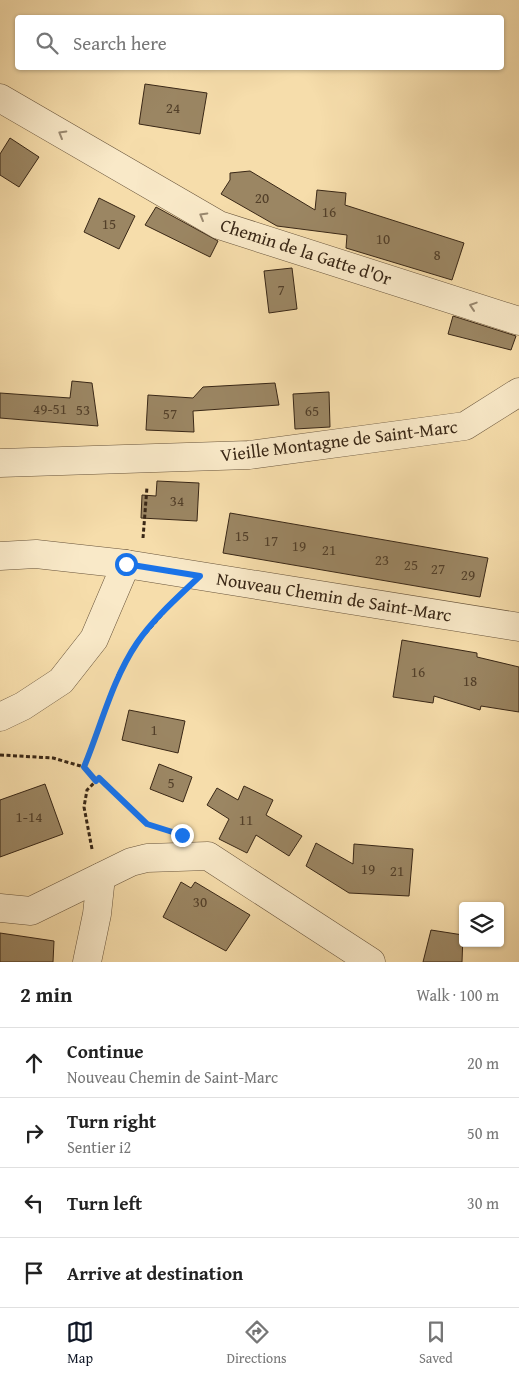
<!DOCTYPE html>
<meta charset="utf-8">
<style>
body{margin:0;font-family:"Gentium Book Plus",serif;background:#f6f6f6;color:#222}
.controls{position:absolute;right:15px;bottom:15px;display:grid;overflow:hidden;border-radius:5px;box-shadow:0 1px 4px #0004}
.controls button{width:45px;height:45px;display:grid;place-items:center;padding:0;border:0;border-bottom:1px solid #e0e0e0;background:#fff;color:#222;font:25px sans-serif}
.stop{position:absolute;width:15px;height:15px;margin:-11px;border:4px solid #1a73e8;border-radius:50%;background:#fff}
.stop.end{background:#1a73e8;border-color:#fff;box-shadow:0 1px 5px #0008}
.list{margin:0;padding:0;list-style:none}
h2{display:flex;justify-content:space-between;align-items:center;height:65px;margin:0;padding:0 20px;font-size:21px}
h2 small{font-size:16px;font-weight:400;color:#767676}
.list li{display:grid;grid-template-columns:32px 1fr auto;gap:15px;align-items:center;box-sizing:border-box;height:70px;padding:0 20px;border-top:1px solid #e0e0e0}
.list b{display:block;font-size:19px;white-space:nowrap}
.list p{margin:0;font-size:16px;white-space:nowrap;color:#767676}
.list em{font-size:16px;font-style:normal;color:#767676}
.icon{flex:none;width:28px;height:28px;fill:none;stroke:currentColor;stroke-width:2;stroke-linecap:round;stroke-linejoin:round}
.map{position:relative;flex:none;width:519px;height:962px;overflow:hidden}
.search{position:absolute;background:#fff;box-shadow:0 1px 4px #0004;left:15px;right:15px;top:15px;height:55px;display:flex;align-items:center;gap:12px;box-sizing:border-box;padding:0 18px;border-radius:5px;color:#767676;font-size:19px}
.sheet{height:345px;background:#fff}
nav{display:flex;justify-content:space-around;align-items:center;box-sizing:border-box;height:70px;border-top:1px solid #e0e0e0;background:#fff;font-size:14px;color:#767676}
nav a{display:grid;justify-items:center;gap:2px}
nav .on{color:#111827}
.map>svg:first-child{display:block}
.building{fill:#9b8663;stroke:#392716}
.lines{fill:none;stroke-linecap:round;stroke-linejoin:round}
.minor-casing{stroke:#68543b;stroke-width:29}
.path{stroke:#392716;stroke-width:3;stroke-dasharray:4 2.5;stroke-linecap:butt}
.minor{stroke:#f9e9c8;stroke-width:28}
.oneway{stroke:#99886f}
.route{stroke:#1a73e8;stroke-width:6}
.labels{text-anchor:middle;stroke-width:4;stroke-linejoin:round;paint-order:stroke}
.number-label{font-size:15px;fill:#523f29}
.street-label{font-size:18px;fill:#392716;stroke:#f9e9c8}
</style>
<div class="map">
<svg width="519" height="962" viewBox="0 0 519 962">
<rect width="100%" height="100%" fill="#f6ddab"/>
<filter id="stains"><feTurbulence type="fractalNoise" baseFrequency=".004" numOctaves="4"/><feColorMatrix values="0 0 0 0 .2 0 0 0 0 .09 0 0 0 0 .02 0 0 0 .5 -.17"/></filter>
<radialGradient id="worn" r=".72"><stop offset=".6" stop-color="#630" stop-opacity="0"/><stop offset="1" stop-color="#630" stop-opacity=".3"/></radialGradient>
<g class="building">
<polygon points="145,84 207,93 200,134 139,124"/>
<polygon points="10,138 39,157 19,187 0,175 0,154"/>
<polygon points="250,171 315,210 317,190 346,193 345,205 464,243 452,280 346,248 347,235 277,226 221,194 230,180 230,173"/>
<polygon points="99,198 135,216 119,249 84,232"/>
<polygon points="156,207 218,241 210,257 145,225"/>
<polygon points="292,268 297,309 269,313 264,271"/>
<polygon points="453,316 516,336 511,350 448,334"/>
<polygon points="72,381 92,383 98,426 0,418 0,393 70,398"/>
<polygon points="275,383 279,405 193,411 194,432 146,430 148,395 193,398 203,387"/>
<polygon points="329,392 330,427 295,429 293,394"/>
<polygon points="157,481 199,483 197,521 141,518 142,495 156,496"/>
<polygon points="230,513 488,558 480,597 223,553"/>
<polygon points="402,640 477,653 477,657 519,667 519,712 481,706 480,710 434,696 433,703 393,697"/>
<polygon points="129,710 185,721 178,753 122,740"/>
<polygon points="159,764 192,777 183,802 150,789"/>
<polygon points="45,784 63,834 0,857 0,800"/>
<polygon points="244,786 273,800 266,815 302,836 289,856 256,835 247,853 219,839 229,819 207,805 217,788 238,800"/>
<polygon points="316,843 353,864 354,844 413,849 409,896 349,893 306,866"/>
<polygon points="181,882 191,888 195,882 250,915 226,951 163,917"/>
<polygon points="431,930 463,935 462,962 423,962"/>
<polygon points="0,933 54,941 53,962 0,962"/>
</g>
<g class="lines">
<g class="minor-casing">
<g id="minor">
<polyline points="0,98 219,225 519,321"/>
<polyline points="0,463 249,455 465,426 519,392"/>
<polyline points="0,556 36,554 126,564 519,627"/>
<polyline points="0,717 23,706 61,681 94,639 126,564"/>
<polyline points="0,908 31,911 131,862 147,858 208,856 371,962"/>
<polyline points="87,962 97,914 101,877"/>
</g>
</g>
<g class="path">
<polyline points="143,538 147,487"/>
<polyline points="0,755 53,758 84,767 118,675 137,643 174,601"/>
<polyline points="84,767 96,781"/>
<polyline points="92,849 84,807 87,790 99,778 147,824 156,827"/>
</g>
<use href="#minor" class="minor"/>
</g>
<defs><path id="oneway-chevron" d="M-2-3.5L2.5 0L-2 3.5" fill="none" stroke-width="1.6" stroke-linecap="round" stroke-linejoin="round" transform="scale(1.25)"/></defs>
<g class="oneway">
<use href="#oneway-chevron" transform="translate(62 134) rotate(-150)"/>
<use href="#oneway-chevron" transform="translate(203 216) rotate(-150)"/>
<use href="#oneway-chevron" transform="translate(473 306) rotate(-162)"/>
</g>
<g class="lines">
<path class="route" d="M126 564 200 576C178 597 154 618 137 643 112 680 101 726 84 767L96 781 99 778 147 824 182 835"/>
</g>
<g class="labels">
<g class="number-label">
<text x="173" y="113">24</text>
<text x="262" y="203">20</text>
<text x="329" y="217">16</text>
<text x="109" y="229">15</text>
<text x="383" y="244">10</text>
<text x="437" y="260">8</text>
<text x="281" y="295">7</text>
<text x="50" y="414">49-51</text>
<text x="83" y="415">53</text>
<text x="312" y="416">65</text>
<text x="170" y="419">57</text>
<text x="177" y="506">34</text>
<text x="242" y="541">15</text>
<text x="271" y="546">17</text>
<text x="299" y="551">19</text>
<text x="329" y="555">21</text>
<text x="382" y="565">23</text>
<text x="411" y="570">25</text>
<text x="438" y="574">27</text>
<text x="468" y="580">29</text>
<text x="418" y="677">16</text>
<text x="470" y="686">18</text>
<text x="154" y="735">1</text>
<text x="171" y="788">5</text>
<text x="29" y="822">1-14</text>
<text x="246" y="825">11</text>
<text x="368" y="874">19</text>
<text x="397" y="876">21</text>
<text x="200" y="907">30</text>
</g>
<g class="street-label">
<text transform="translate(306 252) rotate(18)" y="6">Chemin de la Gatte d'Or</text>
<text transform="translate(339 441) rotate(-7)" y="6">Vieille Montagne de Saint-Marc</text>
<text transform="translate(334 597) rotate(9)" y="6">Nouveau Chemin de Saint-Marc</text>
</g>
</g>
<rect width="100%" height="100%" filter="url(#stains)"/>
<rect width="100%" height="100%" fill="url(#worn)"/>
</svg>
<div class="controls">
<button><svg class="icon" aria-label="layers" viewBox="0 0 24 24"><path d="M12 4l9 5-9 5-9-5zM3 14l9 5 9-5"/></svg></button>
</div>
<div class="stop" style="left:126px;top:564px"></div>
<div class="stop end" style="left:182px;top:835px"></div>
<div class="search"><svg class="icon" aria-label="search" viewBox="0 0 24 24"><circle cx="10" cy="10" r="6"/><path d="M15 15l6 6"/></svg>Search here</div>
</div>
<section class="sheet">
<h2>2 min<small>Walk · 100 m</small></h2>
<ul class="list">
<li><svg class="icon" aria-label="ahead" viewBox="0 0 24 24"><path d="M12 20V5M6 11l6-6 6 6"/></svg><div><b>Continue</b><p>Nouveau Chemin de Saint-Marc</p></div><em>20 m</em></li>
<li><svg class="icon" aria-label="right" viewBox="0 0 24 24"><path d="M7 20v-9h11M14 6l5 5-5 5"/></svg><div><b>Turn right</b><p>Sentier i2</p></div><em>50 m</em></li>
<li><svg class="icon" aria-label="left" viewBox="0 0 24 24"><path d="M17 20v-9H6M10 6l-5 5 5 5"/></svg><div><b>Turn left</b></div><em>30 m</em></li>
<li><svg class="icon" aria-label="arrive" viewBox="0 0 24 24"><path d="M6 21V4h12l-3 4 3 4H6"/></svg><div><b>Arrive at destination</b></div></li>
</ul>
</section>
<nav>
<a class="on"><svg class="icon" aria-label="map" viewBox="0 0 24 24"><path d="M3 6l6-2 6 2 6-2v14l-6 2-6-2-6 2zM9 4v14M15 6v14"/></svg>Map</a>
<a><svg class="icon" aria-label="directions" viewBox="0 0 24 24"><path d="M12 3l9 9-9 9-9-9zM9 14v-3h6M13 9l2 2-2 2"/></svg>Directions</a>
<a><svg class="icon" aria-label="saved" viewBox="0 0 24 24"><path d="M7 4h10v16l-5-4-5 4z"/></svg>Saved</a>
</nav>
